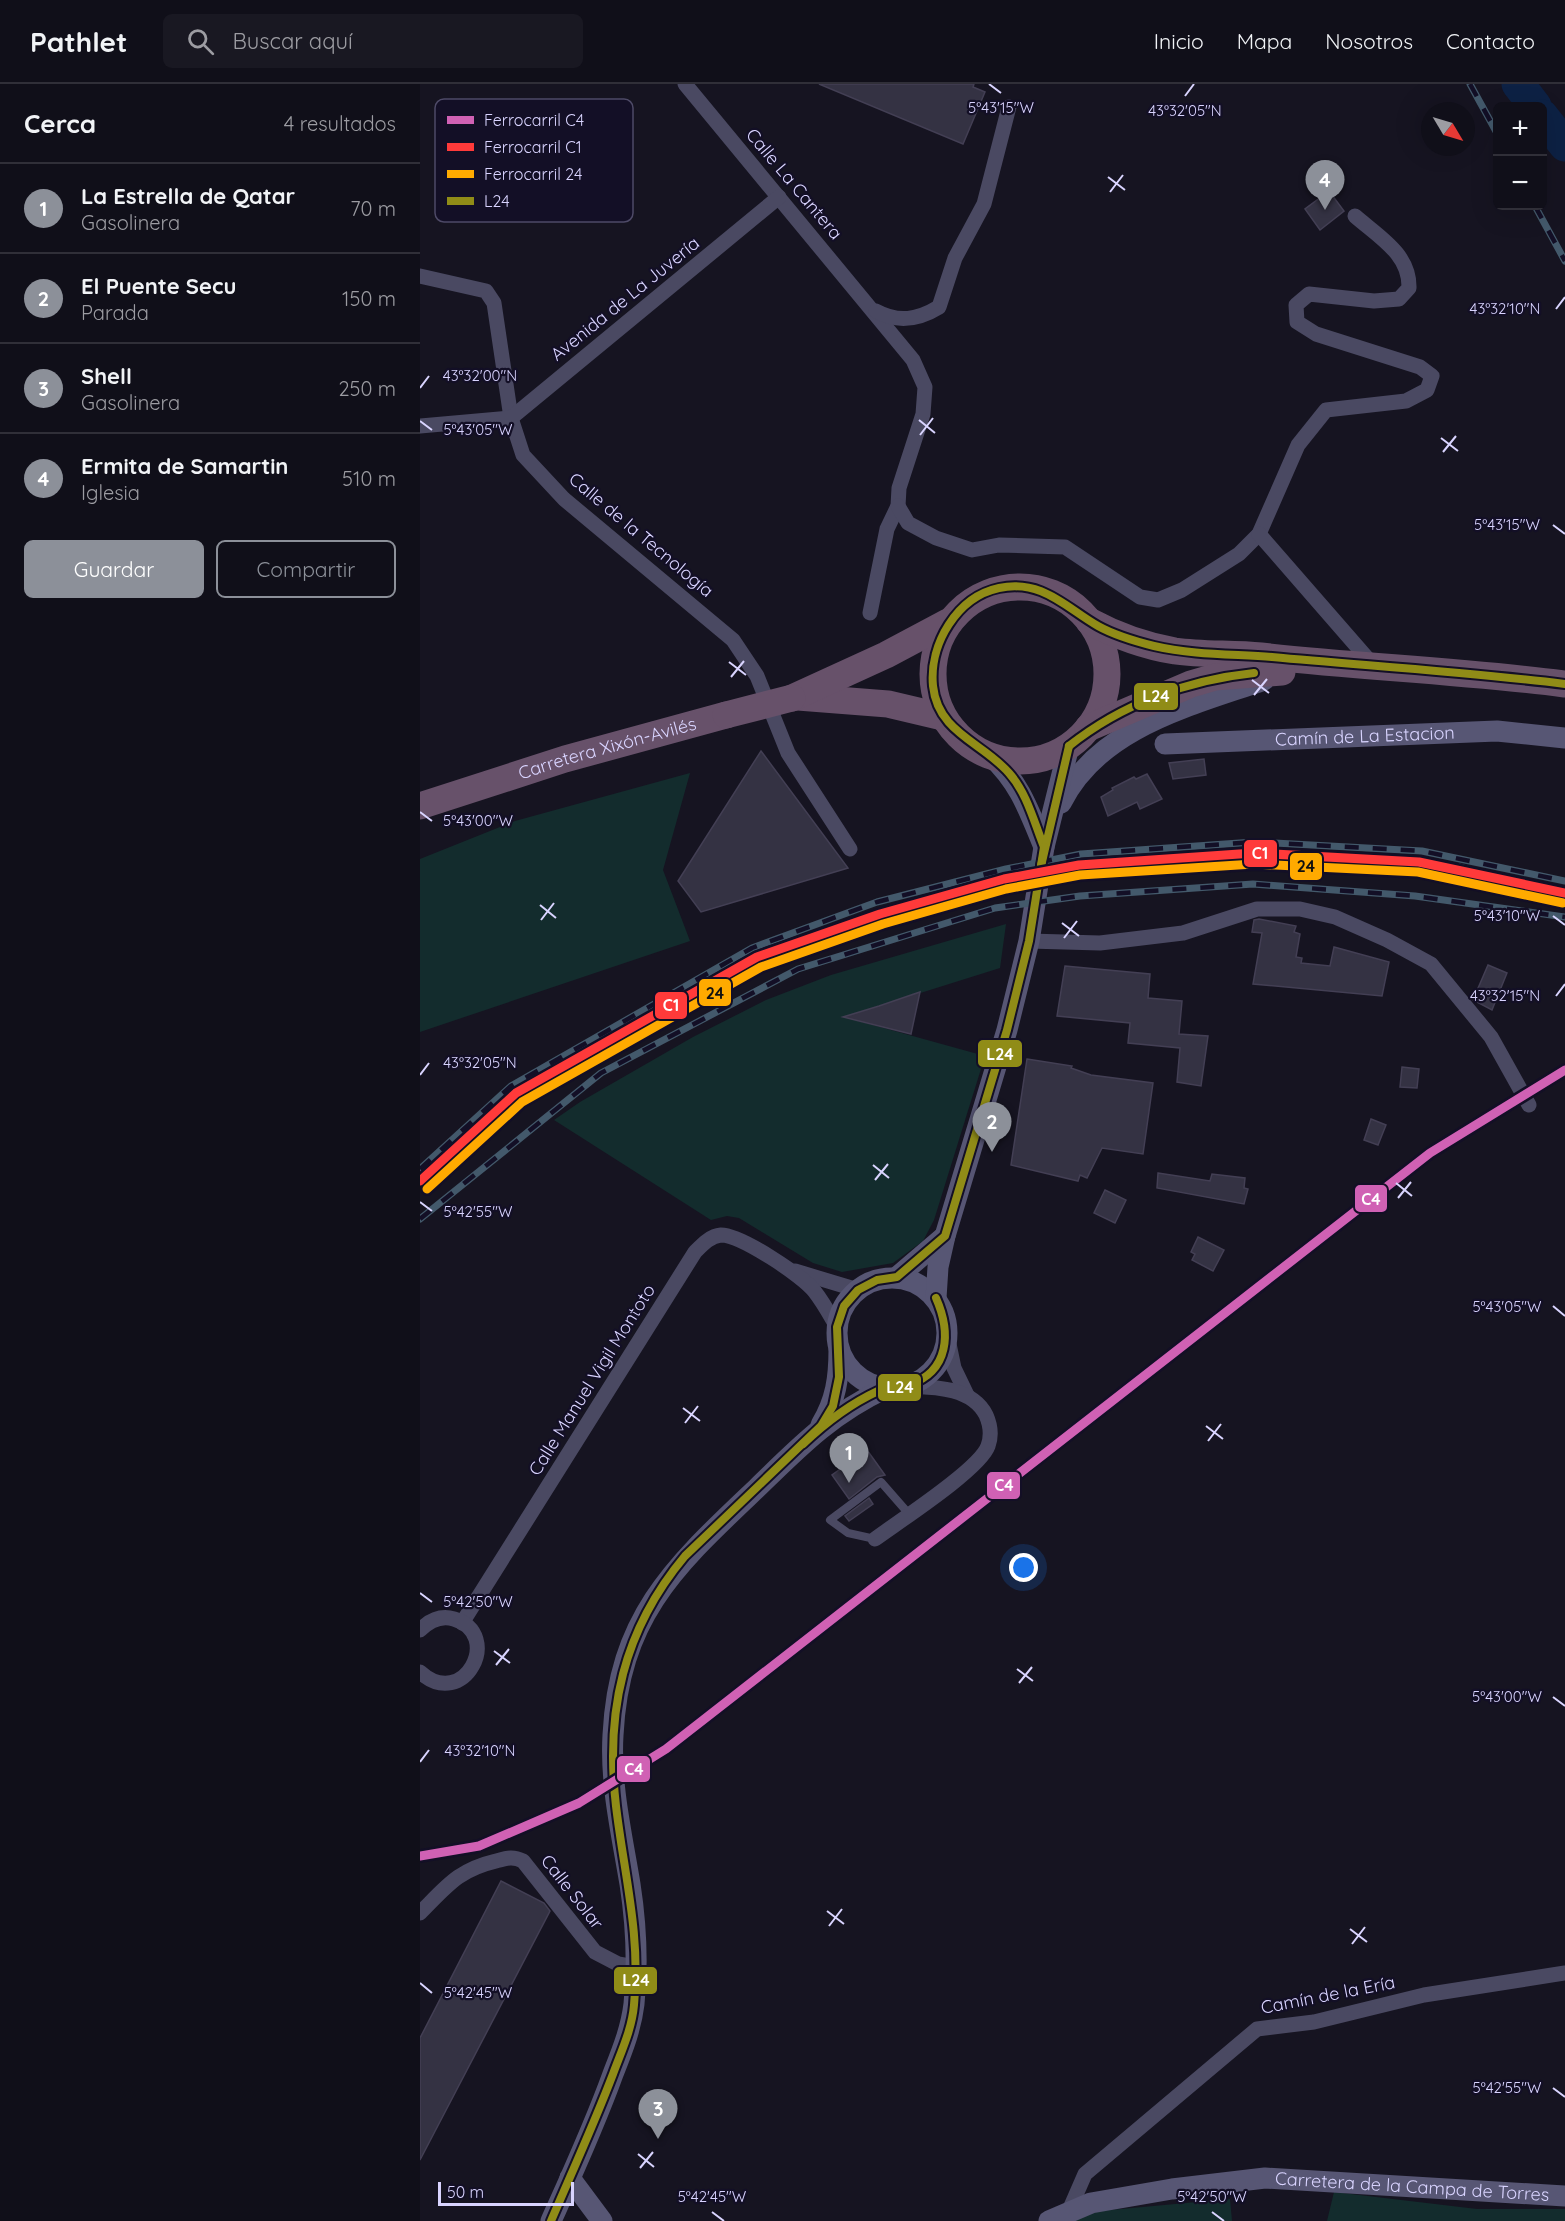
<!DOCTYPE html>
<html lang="es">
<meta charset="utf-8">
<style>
body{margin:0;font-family:Quicksand,sans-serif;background:#191822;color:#f1f3f6}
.controls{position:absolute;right:18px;top:18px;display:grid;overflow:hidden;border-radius:9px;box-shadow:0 6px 24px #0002}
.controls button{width:54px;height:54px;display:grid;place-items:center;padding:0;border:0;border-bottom:2px solid #302f38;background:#100f19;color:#f1f3f6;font:30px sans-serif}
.compass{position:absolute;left:1001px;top:18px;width:54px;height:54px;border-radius:50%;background:#100f19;box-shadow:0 6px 24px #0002;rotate:128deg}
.scale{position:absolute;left:18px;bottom:15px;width:136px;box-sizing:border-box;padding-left:6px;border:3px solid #d9d4ff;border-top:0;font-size:16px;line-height:21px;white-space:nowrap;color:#d9d4ff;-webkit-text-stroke:4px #130f26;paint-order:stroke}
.you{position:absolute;left:604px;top:1484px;width:21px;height:21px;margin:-15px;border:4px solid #fff;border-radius:50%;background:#1a73e8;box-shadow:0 0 0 9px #1a73e833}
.badge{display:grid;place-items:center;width:39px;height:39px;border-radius:50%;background:#8c9099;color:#fff;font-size:20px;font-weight:700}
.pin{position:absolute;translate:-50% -50px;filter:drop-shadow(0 2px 3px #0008)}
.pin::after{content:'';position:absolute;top:32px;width:21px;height:18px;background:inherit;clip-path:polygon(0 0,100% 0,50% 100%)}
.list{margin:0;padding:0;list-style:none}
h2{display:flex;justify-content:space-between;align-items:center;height:78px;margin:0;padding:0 24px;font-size:26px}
h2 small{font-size:20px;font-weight:400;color:#9c9ca2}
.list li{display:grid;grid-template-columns:39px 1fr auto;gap:18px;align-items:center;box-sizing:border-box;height:90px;padding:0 24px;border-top:2px solid #302f38}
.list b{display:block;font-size:22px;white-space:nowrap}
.list p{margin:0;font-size:20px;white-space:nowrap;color:#9c9ca2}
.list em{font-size:20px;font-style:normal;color:#9c9ca2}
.actions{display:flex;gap:12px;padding:18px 24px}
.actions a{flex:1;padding:14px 0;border:2px solid #8c9099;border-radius:9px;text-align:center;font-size:21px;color:#8c9099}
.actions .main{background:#8c9099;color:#fff}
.icon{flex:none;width:33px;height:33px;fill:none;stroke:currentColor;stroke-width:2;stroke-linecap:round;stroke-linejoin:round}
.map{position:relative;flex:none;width:1145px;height:2137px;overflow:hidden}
header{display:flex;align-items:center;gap:36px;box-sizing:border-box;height:84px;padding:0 30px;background:#100f19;border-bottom:2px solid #302f38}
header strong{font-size:28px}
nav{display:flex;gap:33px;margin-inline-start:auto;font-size:21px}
.search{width:420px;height:54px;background:#191822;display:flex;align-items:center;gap:15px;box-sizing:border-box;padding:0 21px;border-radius:9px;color:#9c9ca2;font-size:22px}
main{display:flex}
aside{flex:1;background:#100f19}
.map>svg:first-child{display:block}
.green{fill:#132c2d}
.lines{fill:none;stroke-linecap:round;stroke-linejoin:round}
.river{stroke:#0d2144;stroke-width:33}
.building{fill:#343243;stroke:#433f54;stroke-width:1.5}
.lane{stroke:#4a4962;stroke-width:8}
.street{stroke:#4a4962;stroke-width:15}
.secondary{stroke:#575674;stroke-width:21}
.highway{stroke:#67516a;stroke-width:27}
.rail-casing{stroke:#43596b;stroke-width:7}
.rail{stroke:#130f26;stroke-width:4.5;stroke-dasharray:14;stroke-linecap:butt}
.highway-bridge{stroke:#67516a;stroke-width:27}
.bus-1-casing{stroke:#130f26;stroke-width:12}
.bus-1{stroke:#908c17;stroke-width:8}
.rail-1-casing{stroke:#130f26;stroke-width:14}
.rail-2-casing{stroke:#130f26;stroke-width:14}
.rail-3-casing{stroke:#130f26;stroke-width:14}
.rail-1{stroke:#d061b4;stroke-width:9}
.rail-2{stroke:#ff3a3a;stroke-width:9}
.rail-3{stroke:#fa0;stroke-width:9}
.ticks{fill:none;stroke:#d9d4ff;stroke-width:2}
.labels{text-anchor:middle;stroke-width:4.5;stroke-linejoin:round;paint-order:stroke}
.street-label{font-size:18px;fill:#d9d4ff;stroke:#130f26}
.key{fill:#130f26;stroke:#4e4a67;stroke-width:1.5}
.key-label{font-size:16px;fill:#d9d4ff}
.ticks-label{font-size:15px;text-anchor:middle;fill:#d9d4ff;stroke:#130f26;stroke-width:4.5;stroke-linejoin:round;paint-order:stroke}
.line-badge{stroke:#130f26;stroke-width:2}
.badge-label{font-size:16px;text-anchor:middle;font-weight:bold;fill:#fff}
.pale-badge-label{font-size:16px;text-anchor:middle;font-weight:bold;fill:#111}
</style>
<header>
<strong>Pathlet</strong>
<div class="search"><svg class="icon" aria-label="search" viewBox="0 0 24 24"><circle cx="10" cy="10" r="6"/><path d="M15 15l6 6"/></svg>Buscar aquí</div>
<nav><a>Inicio</a><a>Mapa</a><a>Nosotros</a><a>Contacto</a></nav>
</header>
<main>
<aside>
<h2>Cerca<small>4 resultados</small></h2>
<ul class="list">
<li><span class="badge">1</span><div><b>La Estrella de Qatar</b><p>Gasolinera</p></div><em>70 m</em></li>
<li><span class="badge">2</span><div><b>El Puente Secu</b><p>Parada</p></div><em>150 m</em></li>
<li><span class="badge">3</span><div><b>Shell</b><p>Gasolinera</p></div><em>250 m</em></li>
<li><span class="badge">4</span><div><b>Ermita de Samartin</b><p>Iglesia</p></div><em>510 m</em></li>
</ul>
<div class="actions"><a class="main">Guardar</a><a>Compartir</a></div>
</aside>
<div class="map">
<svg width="1145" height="2137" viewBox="0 0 1145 2137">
<rect width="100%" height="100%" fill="#161421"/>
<g class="green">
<polygon points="270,689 243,786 270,857 0,948 0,775 95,737"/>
<polygon points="586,840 580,884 424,933 565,972 514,1136 503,1157 473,1179 422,1188 393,1179 319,1134 307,1132 291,1136 134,1036 160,1018 273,953 346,916 411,891"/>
<polygon points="914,2108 1057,2125 1145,2125 1145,2137 907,2137"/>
<polygon points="810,2115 812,2137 650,2137 679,2127"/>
</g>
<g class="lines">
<g class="river">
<polyline points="1098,0 1115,22"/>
<polyline points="1122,32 1145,61"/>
</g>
</g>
<g class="building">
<polygon points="399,0 554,0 553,3 565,8 543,60"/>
<polygon points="909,107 924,127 900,146 885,125"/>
<polygon points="341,667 428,784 281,828 258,797"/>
<polygon points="784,675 786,691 753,695 749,679"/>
<polygon points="727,690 742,715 720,725 717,718 688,732 681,713 693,706 692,704 714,693 716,695"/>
<polygon points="839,835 876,842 874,848 880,850 876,873 882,874 881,879 910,882 914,863 969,878 962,912 833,900 842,849 832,848 834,836"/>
<polygon points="1068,881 1087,889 1072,926 1053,916"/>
<polygon points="645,882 730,890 728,914 762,917 759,950 788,952 781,1002 757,998 760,964 708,959 710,939 637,932"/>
<polygon points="500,908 491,950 423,933 459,922"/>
<polygon points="607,975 652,982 651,984 671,991 733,999 723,1070 682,1064 667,1094 660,1091 658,1097 591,1081"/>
<polygon points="982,983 999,985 997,1004 980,1003"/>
<polygon points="951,1035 966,1041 958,1061 944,1056"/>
<polygon points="738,1089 790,1097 792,1090 825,1094 824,1104 828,1105 824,1120 737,1104"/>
<polygon points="685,1106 706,1116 695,1139 674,1129"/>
<polygon points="778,1153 804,1166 793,1187 772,1176 775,1170 771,1168"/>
<polygon points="447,1366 465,1391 457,1393 429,1415 412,1391"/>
<polygon points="449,1414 453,1420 429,1437 425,1432"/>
<polygon points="81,1797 124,1819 130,1827 0,2076 0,1954"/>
</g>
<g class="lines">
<polyline class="lane" points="455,1455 428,1449 410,1436 461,1398 489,1430"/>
<g class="street">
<polyline points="265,0 493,276 505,303 503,330 479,404 478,422 467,445 450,529"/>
<polyline points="0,192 66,207 74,219 91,334 103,371 144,415 313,556 337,592 368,669 430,765"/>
<path d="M456 227C478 239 498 236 519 223L535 174 564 120 589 23"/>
<polyline points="0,342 91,334 359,113"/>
<path d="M478 422 488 439 516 454 552 466 579 461 645 463 720 513 738 516 762 506 819 470 839 450 878 361 906 326 986 317 1007 306 1012 292 1000 283 896 250 877 238 876 221 889 210 954 217 979 215 989 204C990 170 959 153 935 132"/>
<polyline points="839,450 954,582"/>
<polyline points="609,857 680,859 763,849 837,825 880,825 915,833 967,856 1011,880 1071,953 1109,1021"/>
<polyline points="375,1187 438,1206"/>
<polyline points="528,1255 534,1284 547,1311"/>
<path d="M455 1455C478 1438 560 1385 568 1362 572 1351 570 1340 566 1331 552 1303 514 1303 488 1302"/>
<path d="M42 1539 275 1168C282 1161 290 1152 301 1151 321 1151 383 1192 395 1208 403 1218 410 1231 417 1243"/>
<path d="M0 1546C9 1537 21 1531 34 1535 84 1550 44 1628 0 1588"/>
<path d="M0 1829C27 1802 38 1786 76 1777 87 1774 93 1772 103 1777L175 1868 198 1880 216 1883"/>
<polyline points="648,2129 665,2090 837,1945 894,1938 1004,1911 1145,1889"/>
</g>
<g class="secondary">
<path id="s1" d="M745 660 1077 647 1145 654"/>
<path d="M571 672C600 699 609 727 624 763"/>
<path d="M641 719C679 643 770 622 844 596"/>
<polyline points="477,1193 525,1152"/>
<circle cx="472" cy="1249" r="55"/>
<polyline points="516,1214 518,1183 525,1152 587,946 609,857 624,763 649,662"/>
<path d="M401 1341C416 1316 419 1294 419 1265"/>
<polyline points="150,2094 182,2137"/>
<path d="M131 2137C153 2088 175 2040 193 1990 202 1967 211 1945 214 1920 218 1881 216 1839 210 1800 202 1751 190 1701 193 1651 199 1531 256 1481 337 1404 380 1362 411 1330 466 1304"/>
<path id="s2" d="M629 2137 671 2119 752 2105 845 2094 1145 2112"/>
</g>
<g class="highway">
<circle cx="600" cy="590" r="87"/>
<path d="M669 537C695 551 725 562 755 567 783 571 813 569 841 572 942 583 1044 587 1145 600"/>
<polyline points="378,613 468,620 523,633"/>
<polyline points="372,614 466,571 528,538"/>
<polyline points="668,644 771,600 795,593 862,588"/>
<path id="s3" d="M0 722 145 675 306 631"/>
</g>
<g class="rail-casing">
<g id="rail">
<polyline points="1050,0 1078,51"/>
<polyline points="1115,122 1145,177"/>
<polyline points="1040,783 1087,797"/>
<polyline points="0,1085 91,1002 332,864 457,818 586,785 661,770 834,758 1002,767 1145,797"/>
<polyline points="0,1135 181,989 378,885 575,824 660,812 833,800 995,812 1145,833"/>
</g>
</g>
<use href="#rail" class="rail"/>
<polyline class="highway-bridge" points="306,631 372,614"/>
<g class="bus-1-casing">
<g id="bus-1">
<path d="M649 662C702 620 767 596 834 589"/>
<path d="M624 763C614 738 607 709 589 689 562 658 518 649 513 602 509 560 537 513 579 504 622 495 645 523 678 542 696 552 714 557 734 562 773 571 813 570 852 573 950 582 1048 588 1145 600"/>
<polyline points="621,782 649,662"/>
<path d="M383 1360C405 1339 430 1320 458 1307 468 1303 479 1305 489 1301 530 1287 531 1248 516 1214"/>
<path d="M131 2137C152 2088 174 2040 193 1990 201 1968 212 1945 214 1921 221 1851 204 1790 196 1722 185 1628 203 1546 265 1472L401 1342 413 1322 419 1293 417 1243 424 1222 438 1206 457 1196 477 1193 525 1152 587 946 609 857 624 763"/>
</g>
</g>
<use href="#bus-1" class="bus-1"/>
<g class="rail-1-casing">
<polyline id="rail-1" points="0,1772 59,1762 159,1719 246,1665 1010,1069 1145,986"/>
</g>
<g class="rail-2-casing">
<polyline id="rail-2" points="0,1097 96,1009 337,873 460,830 584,795 659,781 834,769 999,778 1145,809"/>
</g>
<g class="rail-3-casing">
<polyline id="rail-3" points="7,1105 102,1018 341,883 463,840 586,805 660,791 834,780 998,788 1143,819"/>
</g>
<use href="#rail-1" class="rail-1"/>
<use href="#rail-2" class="rail-2"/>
<use href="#rail-3" class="rail-3"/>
</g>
<path class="ticks" d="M569 0 581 9M765 12 774 0M688 93 705 106M690 108 703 91M1136 225 1145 213M0 304 9 292M499 336 515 349M0 337 12 346M500 351 513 334M1021 354 1038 367M1023 368 1036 352M1133 441 1145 450M309 578 326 591M311 593 324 577M832 596 849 609M834 611 847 595M0 728 12 737M120 821 136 834M1133 832 1145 841M121 836 134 819M642 839 659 852M644 854 657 837M1136 912 1145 900M0 991 9 979M453 1081 469 1094M455 1096 468 1080M976 1099 992 1112M978 1114 991 1098M0 1118 12 1127M1133 1222 1145 1232M263 1324 280 1337M265 1339 278 1322M786 1342 803 1355M788 1357 801 1340M0 1509 12 1518M74 1567 90 1579M76 1581 89 1565M597 1585 613 1597M599 1599 612 1583M1133 1613 1145 1622M0 1678 9 1666M407 1827 424 1840M409 1842 422 1825M930 1845 947 1858M932 1860 945 1843M0 1899 12 1909M1133 2004 1145 2013M218 2070 234 2083M220 2084 233 2068M292 2128 304 2137M792 2128 804 2137"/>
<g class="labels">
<g class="street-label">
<text transform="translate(374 100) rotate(50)" y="6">Calle La Cantera</text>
<text transform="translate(205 215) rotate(-39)" y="6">Avenida de La Juvería</text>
<text transform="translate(221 451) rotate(40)" y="6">Calle de la Tecnología</text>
<text dy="6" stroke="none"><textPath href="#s1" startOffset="200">Camín de La Estacion</textPath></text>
<text dy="6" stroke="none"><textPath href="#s3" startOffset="196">Carretera Xixón-Avilés</textPath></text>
<text transform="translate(172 1296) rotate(-58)" y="6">Calle Manuel Vigil Montoto</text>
<text transform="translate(152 1808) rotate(52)" y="6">Calle Solar</text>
<text transform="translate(908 1911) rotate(-11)" y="6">Camín de la Ería</text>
<text dy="6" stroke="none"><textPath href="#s2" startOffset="369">Carretera de la Campa de Torres</textPath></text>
</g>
</g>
<rect x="15" y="15" width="198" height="123" rx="9" class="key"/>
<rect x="27" y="32" width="27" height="8" fill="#d061b4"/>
<rect x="27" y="59" width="27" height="8" fill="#ff3a3a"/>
<rect x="27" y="86" width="27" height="8" fill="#fa0"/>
<rect x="27" y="113" width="27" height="8" fill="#908c17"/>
<g class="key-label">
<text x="64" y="42">Ferrocarril C4</text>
<text x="64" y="69">Ferrocarril C1</text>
<text x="64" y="96">Ferrocarril 24</text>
<text x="64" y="123">L24</text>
</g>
<g class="ticks-label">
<text x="581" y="29">5°43'15"W</text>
<text x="765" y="32">43°32'05"N</text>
<text x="1085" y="230">43°32'10"N</text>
<text x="60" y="297">43°32'00"N</text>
<text x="58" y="351">5°43'05"W</text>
<text x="1087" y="446">5°43'15"W</text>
<text x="58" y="742">5°43'00"W</text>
<text x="1087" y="837">5°43'10"W</text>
<text x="1085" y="917">43°32'15"N</text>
<text x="60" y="984">43°32'05"N</text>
<text x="58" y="1133">5°42'55"W</text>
<text x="1087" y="1228">5°43'05"W</text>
<text x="58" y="1523">5°42'50"W</text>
<text x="1087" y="1618">5°43'00"W</text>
<text x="60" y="1672">43°32'10"N</text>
<text x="58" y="1914">5°42'45"W</text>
<text x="1087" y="2009">5°42'55"W</text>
<text x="292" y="2118">5°42'45"W</text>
<text x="792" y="2118">5°42'50"W</text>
</g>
<g class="line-badge">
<rect x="713" y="598" width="46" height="29" rx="6" fill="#908c17"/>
<rect x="823" y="755" width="35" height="29" rx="6" fill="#ff3a3a"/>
<rect x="869" y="768" width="34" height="29" rx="6" fill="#fa0"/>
<rect x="278" y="894" width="34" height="29" rx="6" fill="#fa0"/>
<rect x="234" y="907" width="34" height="29" rx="6" fill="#ff3a3a"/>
<rect x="557" y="955" width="46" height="29" rx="6" fill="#908c17"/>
<rect x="934" y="1100" width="34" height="29" rx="6" fill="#d061b4"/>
<rect x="457" y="1289" width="45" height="29" rx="6" fill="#908c17"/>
<rect x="566" y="1387" width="35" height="29" rx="6" fill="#d061b4"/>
<rect x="196" y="1671" width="35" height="28" rx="6" fill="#d061b4"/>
<rect x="193" y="1882" width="45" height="29" rx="6" fill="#908c17"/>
</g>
<g class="badge-label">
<text x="736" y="618">L24</text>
<text x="840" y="775">C1</text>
<text x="251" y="927">C1</text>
<text x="580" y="976">L24</text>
<text x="951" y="1121">C4</text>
<text x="480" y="1309">L24</text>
<text x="584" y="1407">C4</text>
<text x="214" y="1691">C4</text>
<text x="216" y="1902">L24</text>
</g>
<g class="pale-badge-label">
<text x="886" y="788">24</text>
<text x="295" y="915">24</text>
</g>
</svg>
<div class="controls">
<button>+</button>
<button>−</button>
</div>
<svg class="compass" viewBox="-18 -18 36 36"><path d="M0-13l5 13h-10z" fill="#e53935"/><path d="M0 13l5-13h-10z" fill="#9c9ca2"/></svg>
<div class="scale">50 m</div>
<div class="you"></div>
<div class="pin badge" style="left:429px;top:1399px">1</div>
<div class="pin badge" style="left:572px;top:1068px">2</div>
<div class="pin badge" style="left:238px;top:2055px">3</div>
<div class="pin badge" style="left:905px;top:126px">4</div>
</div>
</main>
